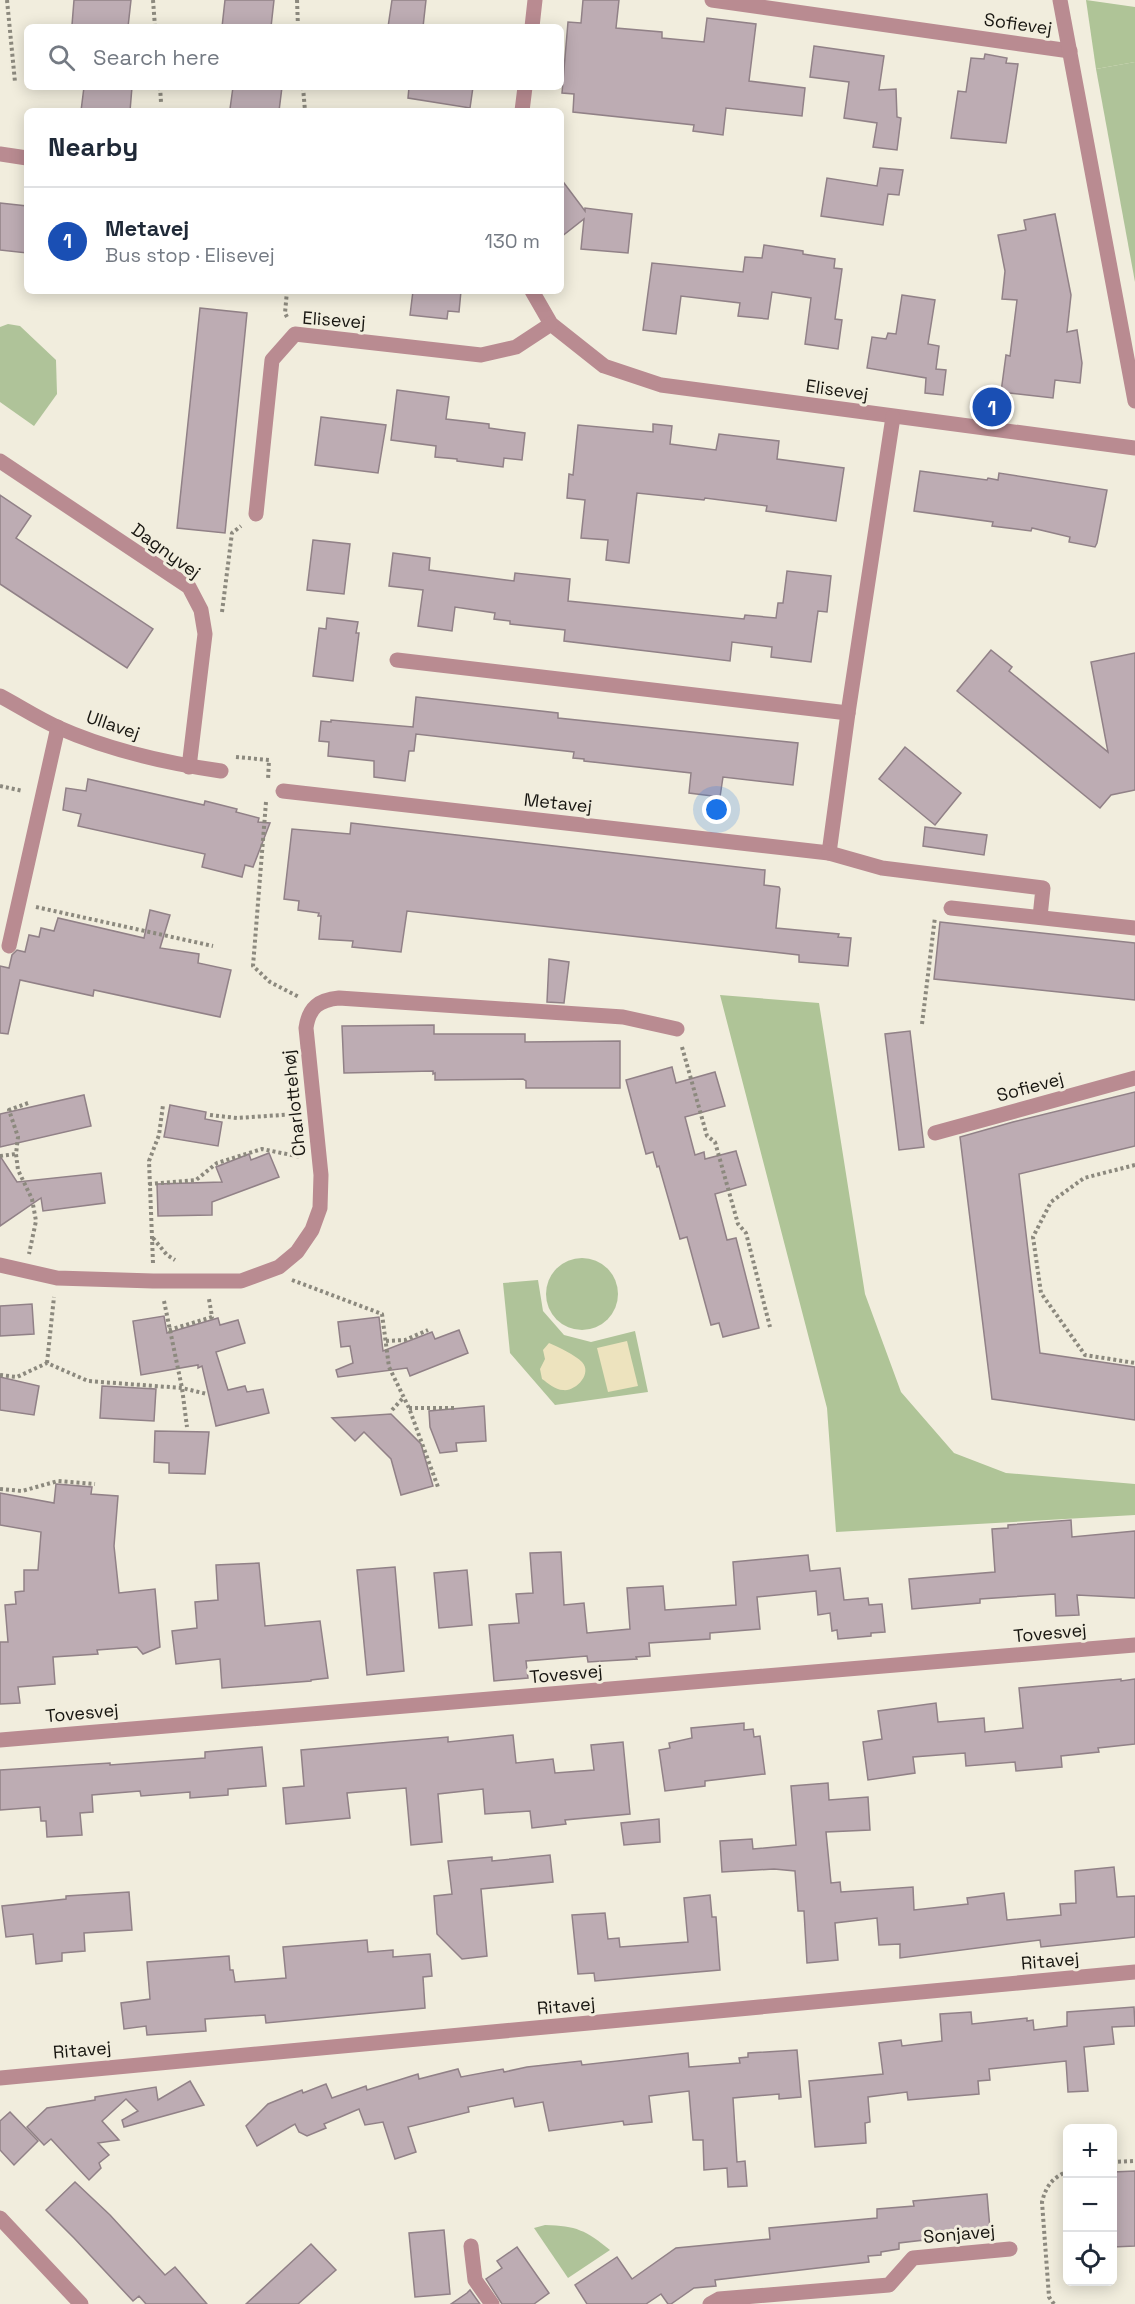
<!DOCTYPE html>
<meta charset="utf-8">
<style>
body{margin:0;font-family:"Space Grotesk",sans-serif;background:#f6f6f7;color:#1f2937}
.controls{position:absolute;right:18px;bottom:18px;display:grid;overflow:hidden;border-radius:9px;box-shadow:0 3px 15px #0003}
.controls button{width:54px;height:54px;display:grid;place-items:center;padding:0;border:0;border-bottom:2px solid #e0e1e3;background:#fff;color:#1f2937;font:30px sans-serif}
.you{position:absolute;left:717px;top:810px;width:21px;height:21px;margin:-15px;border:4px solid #fff;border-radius:50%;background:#1a73e8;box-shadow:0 0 0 9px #1a73e833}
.badge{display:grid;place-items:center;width:39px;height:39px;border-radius:50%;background:#0f766e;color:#fff;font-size:20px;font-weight:700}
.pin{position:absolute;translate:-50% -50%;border:3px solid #fff;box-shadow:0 2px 6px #0006}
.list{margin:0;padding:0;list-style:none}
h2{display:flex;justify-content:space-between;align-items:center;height:78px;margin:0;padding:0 24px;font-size:26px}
h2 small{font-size:20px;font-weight:400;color:#747a83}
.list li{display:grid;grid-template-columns:39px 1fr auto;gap:18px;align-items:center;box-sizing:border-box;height:108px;padding:0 24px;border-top:2px solid #e0e1e3}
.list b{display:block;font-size:22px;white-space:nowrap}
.list p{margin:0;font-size:20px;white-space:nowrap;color:#747a83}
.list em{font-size:20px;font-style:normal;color:#747a83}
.icon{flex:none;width:33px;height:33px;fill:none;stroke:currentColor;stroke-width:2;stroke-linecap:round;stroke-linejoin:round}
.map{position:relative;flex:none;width:1135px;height:2304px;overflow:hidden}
.search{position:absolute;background:#fff;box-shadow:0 3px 15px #0003;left:24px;top:24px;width:540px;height:66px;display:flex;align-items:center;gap:15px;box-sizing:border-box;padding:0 21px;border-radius:9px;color:#747a83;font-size:22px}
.panel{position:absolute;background:#fff;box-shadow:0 3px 15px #0003;left:24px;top:108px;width:540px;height:186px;border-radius:9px}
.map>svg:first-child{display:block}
.green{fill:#afc399}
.forest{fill:#afc497}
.sand{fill:#ede3be}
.building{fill:#bdacb3;stroke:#918187;stroke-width:1.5}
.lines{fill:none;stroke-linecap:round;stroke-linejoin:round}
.path{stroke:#8c897e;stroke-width:4;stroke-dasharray:3 3;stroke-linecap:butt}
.minor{stroke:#b98b91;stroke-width:15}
.labels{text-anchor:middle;stroke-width:6;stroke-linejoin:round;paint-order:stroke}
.street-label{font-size:18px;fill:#171510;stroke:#f1eddd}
</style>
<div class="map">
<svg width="1135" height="2304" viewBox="0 0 1135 2304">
<rect width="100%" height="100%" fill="#f1eddd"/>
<g class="green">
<polygon points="1135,62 1135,282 1096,69"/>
<polygon points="8,324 20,326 56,360 57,394 34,426 0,402 0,327"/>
<circle cx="582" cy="1294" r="36"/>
<polygon points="538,1280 543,1311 564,1335 591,1342 635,1331 648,1392 555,1405 510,1353 503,1283"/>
<path d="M545 2225C577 2226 585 2230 610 2250L568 2278 534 2228Z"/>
</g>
<g class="forest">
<polygon points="1086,0 1135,7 1135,62 1096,69"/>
<polygon points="720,995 819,1003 865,1294 901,1392 954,1453 1006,1473 1135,1484 1135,1515 836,1532 827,1408"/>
</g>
<g class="sand">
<polygon points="627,1341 638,1386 608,1392 597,1348"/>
<path d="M549 1343C559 1347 575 1355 582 1362 593 1374 575 1392 563 1390 555 1390 548 1383 542 1379L540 1369 545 1359 543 1350Z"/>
</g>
<g class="building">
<polygon points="74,0 131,0 128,27 79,27 72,25"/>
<polygon points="225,0 274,0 271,27 222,27"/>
<polygon points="392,0 426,0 423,27 388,27"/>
<polygon points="583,0 619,0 616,28 662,32 662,38 704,42 707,18 756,24 749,81 805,88 802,116 726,108 723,135 693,131 694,125 573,112 574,94 562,93 568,22 581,23"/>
<polygon points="814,46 884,56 879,90 896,89 897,117 901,118 897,150 873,147 877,123 844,118 849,82 810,77"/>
<polygon points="985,54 1007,58 1006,63 1018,64 1006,143 951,138 958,91 966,92 971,58 984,59"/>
<polygon points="84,87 132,87 130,111 81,111"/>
<polygon points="233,87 282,87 279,111 236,111 230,109"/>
<polygon points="409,87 473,87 470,108 408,98"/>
<polygon points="880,168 903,170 899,195 888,194 883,225 821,216 827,178 877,186"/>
<polygon points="561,179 585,211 585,208 632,214 628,253 581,249 584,219 561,237"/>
<polygon points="0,203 27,206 27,253 0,250"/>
<polygon points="1055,214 1071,295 1067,332 1077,330 1082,363 1080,383 1055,380 1053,398 1001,392 1006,355 1010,356 1017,300 1002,299 1005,271 998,235 1026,230 1024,220"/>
<polygon points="764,245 803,251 803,254 835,259 834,268 842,269 835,319 842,320 838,349 805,344 811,298 772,292 768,319 738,316 740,303 681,296 676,334 643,330 652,263 743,272 745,257 762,258"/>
<polygon points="413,291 461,291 459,312 448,311 447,319 410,315"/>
<polygon points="902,295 935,300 928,344 939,346 936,369 946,370 943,395 925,393 926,378 867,368 872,337 886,339 888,333 896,334"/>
<polygon points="200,308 247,313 225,533 177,528"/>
<polygon points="397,390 449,397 446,419 489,424 489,428 525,433 522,460 504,458 503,467 457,461 457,459 435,457 436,446 391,440"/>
<polygon points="321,417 386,425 378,473 315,465"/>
<polygon points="653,424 672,426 670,444 716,450 719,434 779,441 777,459 844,468 836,521 766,511 767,506 705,498 704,500 637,493 629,563 606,560 608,540 581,538 585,500 567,498 569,474 573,475 578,425 653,432"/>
<polygon points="920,471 987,480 988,478 998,480 999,473 1107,490 1097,543 1095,547 1069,542 1070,537 1032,528 1031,531 992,526 993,522 914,511"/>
<polygon points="0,495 31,516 16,538 153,629 127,668 0,584"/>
<polygon points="313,540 350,544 344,594 307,590"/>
<polygon points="393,553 430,558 429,570 514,581 515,573 570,579 568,601 744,619 745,615 776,618 778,603 783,603 787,571 831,576 827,612 818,611 811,662 771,657 772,647 732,642 730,661 564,641 565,630 510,624 510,621 494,619 495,613 455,607 452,631 418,626 423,590 389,586"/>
<polygon points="327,618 358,622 356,633 359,633 353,681 313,676 319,628 326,629"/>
<polygon points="991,650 1012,667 1009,671 1108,752 1091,662 1135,653 1135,790 1111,795 1100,808 957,691"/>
<polygon points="416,697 558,713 558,718 798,743 793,785 723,777 720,797 689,793 691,773 584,761 584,759 573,758 574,752 416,734 414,751 409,751 405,781 374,777 374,761 328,756 329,742 319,741 321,721 331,722 331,720 413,727"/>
<polygon points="905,747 961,793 935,825 879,779"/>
<polygon points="88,779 204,805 205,801 237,809 236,812 259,818 258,822 270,823 253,867 245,865 242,877 202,867 205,854 78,826 81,814 63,810 66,788 86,791"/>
<polygon points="351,823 765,870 764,885 779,887 780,889 776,928 839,934 838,937 851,938 848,966 799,962 799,955 407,911 401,952 352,947 353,941 319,939 321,916 318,916 319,913 298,910 299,901 284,899 292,829 350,834"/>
<polygon points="925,827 987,835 984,855 923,846"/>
<polygon points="150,910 170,915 160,948 199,954 198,963 231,970 220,1017 94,990 93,996 20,980 8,1034 0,1033 0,966 9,968 12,955 17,950 25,952 29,935 39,937 41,928 54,931 58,918 144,938"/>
<polygon points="940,922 1135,943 1135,1000 934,979"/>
<polygon points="549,959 569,962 564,1003 547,1002"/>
<polygon points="434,1025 434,1034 525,1034 525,1042 620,1041 620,1088 526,1088 526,1081 523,1079 435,1080 435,1073 433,1074 433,1071 344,1073 342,1026"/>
<polygon points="910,1031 924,1147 899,1150 885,1034"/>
<polygon points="672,1067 676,1083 715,1072 725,1106 685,1117 695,1155 704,1152 705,1159 736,1151 746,1185 715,1194 727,1240 736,1238 759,1328 723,1337 719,1323 711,1325 687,1237 680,1239 659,1166 657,1167 653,1152 646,1154 626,1080"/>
<polygon points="1135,1092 1135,1146 1019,1174 1040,1353 1135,1367 1135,1420 992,1399 960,1137 1013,1122"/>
<polygon points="84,1095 91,1126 0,1147 0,1114"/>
<polygon points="170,1105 206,1112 205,1119 222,1122 218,1146 164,1137"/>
<polygon points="269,1153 279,1177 212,1202 212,1215 158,1216 157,1184 222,1182 216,1167 249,1154 251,1160"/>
<polygon points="0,1156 17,1182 101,1173 105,1203 43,1211 41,1198 0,1226"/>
<polygon points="32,1304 34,1334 0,1336 0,1306"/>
<polygon points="164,1316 167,1333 218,1318 220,1325 238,1320 245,1343 216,1352 228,1390 245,1386 247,1392 263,1389 269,1413 216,1426 202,1366 198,1368 198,1365 141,1375 133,1321"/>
<polygon points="379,1317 383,1351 432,1332 435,1339 459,1330 468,1353 410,1376 407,1368 338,1377 336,1370 353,1363 350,1346 341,1347 338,1322"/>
<polygon points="0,1377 39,1386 34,1415 0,1410"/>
<polygon points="102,1386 156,1389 154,1421 100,1418"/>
<polygon points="484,1406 486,1441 456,1443 457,1451 440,1453 430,1427 429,1411"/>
<polygon points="391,1414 421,1444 433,1486 401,1495 391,1459 364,1432 355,1441 332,1418"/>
<polygon points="155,1431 209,1432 205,1474 169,1473 169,1463 154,1462"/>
<polygon points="56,1484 92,1487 91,1494 118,1496 114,1546 119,1593 155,1589 160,1647 143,1654 137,1647 97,1650 98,1654 53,1657 55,1684 18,1687 20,1703 0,1704 0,1642 8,1642 5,1605 16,1604 15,1592 24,1591 24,1570 38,1570 41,1532 0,1525 0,1493 54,1503"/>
<polygon points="1071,1520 1072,1537 1135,1531 1135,1598 1077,1595 1079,1615 1056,1616 1055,1594 980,1599 980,1603 912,1609 909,1579 995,1572 992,1529 1008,1528 1008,1525"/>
<polygon points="561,1552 564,1605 584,1603 587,1633 630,1629 627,1588 663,1586 665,1610 736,1605 733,1562 808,1555 810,1571 840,1568 844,1600 868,1598 869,1605 882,1604 885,1632 871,1633 871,1636 838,1639 837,1630 832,1631 830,1613 818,1615 816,1591 757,1597 760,1629 710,1633 710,1639 649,1643 650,1656 636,1657 637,1659 588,1662 587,1656 526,1661 528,1678 494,1681 489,1625 519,1623 516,1594 533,1593 530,1553"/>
<polygon points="259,1563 265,1626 320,1621 328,1678 311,1680 311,1681 222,1688 220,1659 176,1664 172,1631 197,1628 195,1602 218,1600 216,1565"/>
<polygon points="395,1567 404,1671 367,1675 357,1570"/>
<polygon points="467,1570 472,1625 439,1628 434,1573"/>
<polygon points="1121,1679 1121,1681 1135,1679 1135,1744 1098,1748 1099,1752 1061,1756 1062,1767 1016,1771 1015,1762 966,1766 965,1753 913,1757 915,1773 868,1780 863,1742 882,1739 878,1711 936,1703 938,1722 984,1718 985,1732 1023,1728 1019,1688"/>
<polygon points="744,1723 744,1730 753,1729 754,1737 760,1736 765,1774 705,1781 705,1786 665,1791 659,1750 670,1748 669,1743 692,1738 691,1728"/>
<polygon points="513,1735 516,1763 553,1759 555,1773 594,1770 591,1745 623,1742 630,1814 565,1820 566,1824 532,1828 530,1811 485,1814 483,1789 438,1794 442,1842 411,1845 406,1788 347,1793 350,1818 286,1824 283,1788 304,1786 301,1750 448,1737 448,1742"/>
<polygon points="262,1747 266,1786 228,1789 228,1795 190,1798 190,1792 141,1796 140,1791 92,1795 93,1812 80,1813 82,1835 47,1837 46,1821 41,1821 40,1807 0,1810 0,1770 110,1763 110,1765 205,1758 205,1752"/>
<polygon points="828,1783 829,1800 868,1797 870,1830 826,1832 831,1883 840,1882 841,1892 913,1887 914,1910 968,1904 967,1898 1004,1893 1007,1920 1061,1915 1060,1904 1076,1903 1075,1871 1114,1867 1117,1897 1135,1896 1135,1937 1041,1947 1040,1940 900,1958 900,1944 879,1945 877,1918 835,1923 838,1960 807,1963 804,1911 798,1911 795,1871 774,1869 722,1872 720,1841 752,1839 753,1849 796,1845 791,1786"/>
<polygon points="659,1819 660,1842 624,1845 621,1823"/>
<polygon points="550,1855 553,1882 481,1889 487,1956 462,1959 437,1934 434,1896 452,1894 448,1861 492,1857 492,1861"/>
<polygon points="129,1892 132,1930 84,1933 85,1951 62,1953 62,1961 36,1964 33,1934 6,1937 2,1906 66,1899 66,1896"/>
<polygon points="710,1895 712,1917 716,1917 720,1970 595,1981 594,1973 578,1974 572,1915 605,1913 608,1939 619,1938 620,1947 688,1942 684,1898"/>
<polygon points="367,1940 368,1952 393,1950 393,1957 430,1954 432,1976 423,1977 425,2008 266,2023 265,2015 205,2019 206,2031 147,2035 146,2026 124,2029 121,2003 150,1999 147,1962 229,1956 230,1970 233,1970 235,1982 286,1978 283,1947"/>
<polygon points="1134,2007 1135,2026 1112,2027 1114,2044 1084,2047 1088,2091 1068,2092 1066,2061 989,2069 990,2080 978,2081 979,2094 908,2100 907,2092 868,2097 870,2122 865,2123 866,2143 815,2147 809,2081 883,2074 879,2043 901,2040 902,2046 942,2041 940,2014 971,2012 972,2024 1027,2018 1027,2021 1033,2020 1034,2030 1067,2026 1067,2012"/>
<polygon points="797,2050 801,2097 779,2099 779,2094 733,2098 737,2162 745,2161 747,2186 728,2187 727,2168 704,2170 703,2140 693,2140 689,2091 649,2096 652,2122 624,2125 623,2121 549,2131 543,2102 515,2107 513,2098 468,2107 469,2112 408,2127 416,2152 395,2159 383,2122 365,2125 359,2109 324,2124 326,2128 307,2136 299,2132 295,2124 257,2146 246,2126 268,2104 302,2090 303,2093 326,2084 332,2098 366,2086 367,2090 418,2074 419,2079 458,2069 461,2077 503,2069 504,2072 527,2067 581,2061 582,2065 688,2053 689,2067 740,2063 739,2058 748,2057 748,2053"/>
<polygon points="190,2081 204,2105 124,2127 122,2120 138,2111 126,2099 102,2121 119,2140 98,2143 109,2155 99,2163 101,2168 89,2180 51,2139 44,2145 27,2127 47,2108 95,2100 95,2097 156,2087 158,2100"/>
<polygon points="10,2112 38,2141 14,2165 0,2150 0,2121"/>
<polygon points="1135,2171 1135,2246 1113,2247 1113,2172"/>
<polygon points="75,2182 110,2215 165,2275 175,2267 207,2304 146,2304 139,2296 133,2301 74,2238 46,2210"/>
<polygon points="987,2194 990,2229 923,2235 924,2240 899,2243 899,2249 881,2252 881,2255 868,2256 869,2262 715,2280 716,2286 694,2288 671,2304 668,2304 661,2294 646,2304 587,2304 575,2285 617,2257 632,2279 676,2248 770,2239 769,2228 877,2218 877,2209 914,2206 913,2201"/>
<polygon points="444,2230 450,2294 415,2297 409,2233"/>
<polygon points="311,2244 336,2270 298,2304 246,2304"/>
<polygon points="517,2247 549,2293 534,2304 502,2304 486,2279 502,2268 497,2261"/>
<polygon points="470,2290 480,2304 451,2304 467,2293"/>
</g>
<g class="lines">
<g class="path">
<polyline points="7,0 15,82"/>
<polyline points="153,0 155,27"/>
<polyline points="297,0 298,27"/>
<polyline points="160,87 161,102"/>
<polyline points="303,87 305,111"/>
<polyline points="287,317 285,313 287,291"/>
<polyline points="222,612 232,533 241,526"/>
<polyline points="236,757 269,760 268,780"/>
<polyline points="0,786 23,791"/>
<polyline points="266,802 253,966 270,982 299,997"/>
<polyline points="36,907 213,946"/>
<polyline points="922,1024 935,917"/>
<polyline points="682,1047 707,1136 715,1142 738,1224 746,1233 770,1327"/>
<polyline points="28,1103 9,1110 18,1137 16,1154 18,1170 32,1199 36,1221 29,1254"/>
<polyline points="210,1115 237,1118 297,1114"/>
<polyline points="0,1156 16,1154"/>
<polyline points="1135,1165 1084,1178 1051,1202 1033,1237 1041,1293 1085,1355 1135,1363"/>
<polyline points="149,1184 196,1180 217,1163 262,1149 301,1157"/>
<polyline points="153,1238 167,1255 175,1260"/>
<polyline points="153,1263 149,1161 159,1135 163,1105"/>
<polyline points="292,1280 382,1314 389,1367 409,1408 438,1487"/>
<polyline points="164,1301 182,1388 187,1427"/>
<polyline points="169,1330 212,1317 209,1299"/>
<polyline points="386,1341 405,1340 428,1330"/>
<polyline points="47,1363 54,1297"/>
<polyline points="0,1375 17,1377 47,1363 88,1381 182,1388 207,1394"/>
<polyline points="409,1408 454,1408"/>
<polyline points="392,1410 404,1397"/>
<polyline points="0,1489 22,1491 58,1481 95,1484"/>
<polyline points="1112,2162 1135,2161"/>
<path d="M1054 2304 1049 2297 1042 2202C1046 2186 1052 2178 1068 2171"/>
</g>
<g class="minor">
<polyline points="712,0 1070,51"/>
<polyline points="1060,0 1135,401"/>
<polyline points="532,27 535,0"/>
<polyline points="522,111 525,87"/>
<polyline points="0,154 27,158"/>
<polyline points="532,291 551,324 604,366 661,385 1135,448"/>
<polyline points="0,461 189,587 201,610 205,634 189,767"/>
<polyline points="256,514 272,360 295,334 481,355 516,347 551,324"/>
<polyline points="397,660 848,713"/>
<path d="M0 696C19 706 37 718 57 727 108 750 166 763 221 771"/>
<polyline points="283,791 829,853 848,713 893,417"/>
<polyline points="829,853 882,868 1043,888 1040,917"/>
<polyline points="951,908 1135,928"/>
<polyline points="9,946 58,727"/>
<polyline points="935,1133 1135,1078"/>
<path d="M0 1265 57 1278 153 1281H241L279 1267 297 1252 312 1230 320 1208 321 1175 306 1028C309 1007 319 1000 339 998L623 1017 677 1029"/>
<polyline points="0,1740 1135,1645"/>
<polyline points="0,2078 1135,1972"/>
<polyline points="0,2218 81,2304"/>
<polyline points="471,2246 475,2280 492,2304"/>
<polyline points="710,2304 719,2299 889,2285 913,2258 1010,2249"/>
</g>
</g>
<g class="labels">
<g class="street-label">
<text transform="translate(1018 24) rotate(8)" y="6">Sofievej</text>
<text transform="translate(334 320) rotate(4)" y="6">Elisevej</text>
<text transform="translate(837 390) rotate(8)" y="6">Elisevej</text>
<text transform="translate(166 551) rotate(36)" y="6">Dagnyvej</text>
<text transform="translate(113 725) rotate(19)" y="6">Ullavej</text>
<text transform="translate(558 803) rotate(6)" y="6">Metavej</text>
<text transform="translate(1030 1087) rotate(-15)" y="6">Sofievej</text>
<text transform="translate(294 1103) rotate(-96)" y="6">Charlottehøj</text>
<text transform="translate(1050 1633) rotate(-5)" y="6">Tovesvej</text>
<text transform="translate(566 1674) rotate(-5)" y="6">Tovesvej</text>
<text transform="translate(82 1713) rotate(-5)" y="6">Tovesvej</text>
<text transform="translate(1050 1961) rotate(-5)" y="6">Ritavej</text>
<text transform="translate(566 2006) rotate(-5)" y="6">Ritavej</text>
<text transform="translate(82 2050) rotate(-5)" y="6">Ritavej</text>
<text transform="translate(959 2234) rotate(-5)" y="6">Sonjavej</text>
</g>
</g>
</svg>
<div class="controls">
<button>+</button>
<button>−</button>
<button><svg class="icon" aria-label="locate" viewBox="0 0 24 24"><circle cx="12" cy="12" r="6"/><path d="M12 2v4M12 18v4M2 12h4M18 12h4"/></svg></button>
</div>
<div class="you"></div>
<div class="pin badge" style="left:992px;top:407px;background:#1a4fb4">1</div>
<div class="search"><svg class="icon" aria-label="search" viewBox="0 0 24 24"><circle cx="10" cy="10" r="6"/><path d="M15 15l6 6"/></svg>Search here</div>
<section class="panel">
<h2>Nearby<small></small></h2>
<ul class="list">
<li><span class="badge" style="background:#1a4fb4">1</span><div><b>Metavej</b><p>Bus stop · Elisevej</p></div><em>130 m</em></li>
</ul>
</section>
</div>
